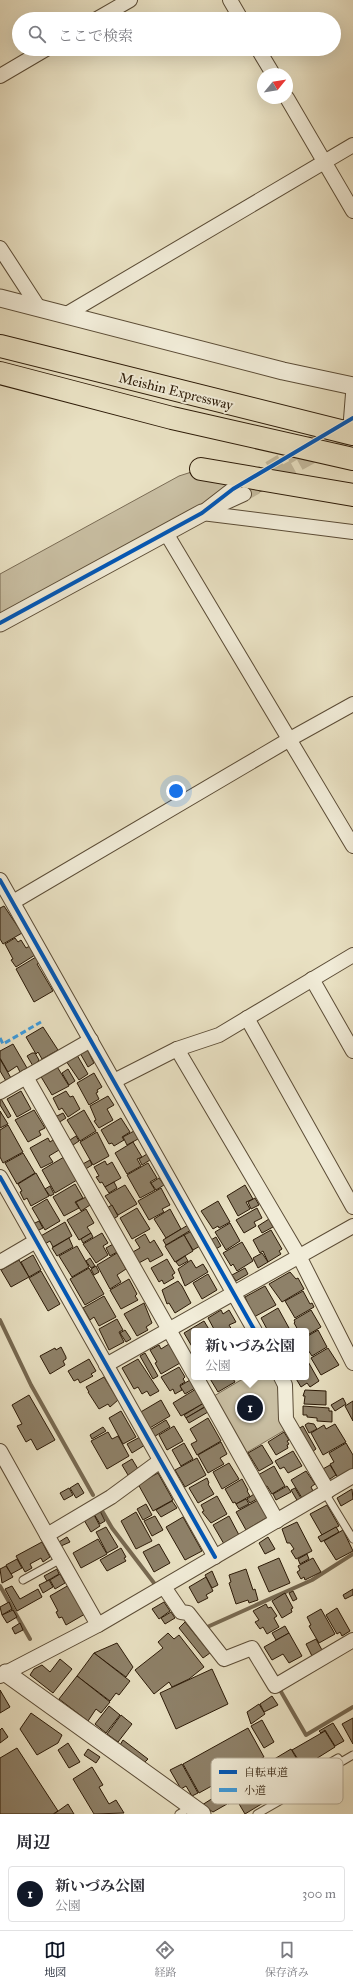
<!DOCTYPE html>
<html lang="ja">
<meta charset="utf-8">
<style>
body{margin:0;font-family:"IM FELL Great Primer","Noto Serif JP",serif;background:#f2f2f3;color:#2b2b33}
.compass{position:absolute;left:257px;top:68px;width:36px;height:36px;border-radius:50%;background:#fff;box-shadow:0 4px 16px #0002;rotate:60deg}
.you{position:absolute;left:176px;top:791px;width:14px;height:14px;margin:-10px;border:3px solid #fff;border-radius:50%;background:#1a73e8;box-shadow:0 0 0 6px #1a73e833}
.badge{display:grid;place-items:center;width:26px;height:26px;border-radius:50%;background:#111827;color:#fff;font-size:13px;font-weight:700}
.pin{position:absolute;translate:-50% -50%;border:2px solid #fff;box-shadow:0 1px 4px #0006}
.popup{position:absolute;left:191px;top:1328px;width:118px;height:52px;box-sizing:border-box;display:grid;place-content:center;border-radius:4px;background:#fff;filter:drop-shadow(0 1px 3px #0005);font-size:13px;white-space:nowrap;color:#7c7c81}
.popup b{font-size:15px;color:#2b2b33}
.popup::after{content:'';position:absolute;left:50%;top:100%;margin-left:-8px;border:8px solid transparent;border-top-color:#fff}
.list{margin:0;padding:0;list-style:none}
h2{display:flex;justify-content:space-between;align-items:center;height:52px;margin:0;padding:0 16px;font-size:17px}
h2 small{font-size:13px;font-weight:400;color:#7c7c81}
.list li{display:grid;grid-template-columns:26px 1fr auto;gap:12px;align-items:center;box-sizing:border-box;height:56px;margin:0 8px 8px;padding:0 8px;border:1px solid #e1e1e2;border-radius:4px}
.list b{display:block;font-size:15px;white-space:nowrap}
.list p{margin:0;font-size:13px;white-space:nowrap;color:#7c7c81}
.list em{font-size:13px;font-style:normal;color:#7c7c81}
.icon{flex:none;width:22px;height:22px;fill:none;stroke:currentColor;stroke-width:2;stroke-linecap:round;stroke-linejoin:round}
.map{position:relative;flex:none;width:353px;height:1814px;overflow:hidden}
.search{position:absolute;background:#fff;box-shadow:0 4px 16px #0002;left:12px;right:12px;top:12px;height:44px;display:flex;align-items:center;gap:10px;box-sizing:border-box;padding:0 14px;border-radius:22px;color:#7c7c81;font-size:15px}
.sheet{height:116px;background:#fff}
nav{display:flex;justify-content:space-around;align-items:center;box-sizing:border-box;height:56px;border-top:1px solid #e1e1e2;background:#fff;font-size:11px;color:#7c7c81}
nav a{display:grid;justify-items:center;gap:2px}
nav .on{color:#111827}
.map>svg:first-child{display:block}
.green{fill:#c9bfa3;stroke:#7a6c55}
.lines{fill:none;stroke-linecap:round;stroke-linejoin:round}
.stream{stroke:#776951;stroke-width:4}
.building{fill:#8e8169;stroke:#2c1a07}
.minor-tunnel{stroke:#c3b99d;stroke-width:14;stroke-dasharray:14 7;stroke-linecap:butt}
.service-casing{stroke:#5b4c36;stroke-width:9}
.minor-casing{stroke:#5b4c36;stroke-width:16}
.tertiary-casing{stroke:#5b4c36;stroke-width:19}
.motorway-casing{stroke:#2c1a07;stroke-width:24}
.service{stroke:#f1ecd8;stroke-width:7}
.minor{stroke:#f1ecd8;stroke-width:14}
.tertiary{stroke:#f1ecd8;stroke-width:17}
.motorway{stroke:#e9e1c3;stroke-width:22}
.quiet{stroke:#3d9bdd;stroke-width:3;stroke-dasharray:6 3;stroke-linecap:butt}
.cycleway-casing{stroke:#f1ecd8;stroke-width:6}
.cycleway{stroke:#0057b8;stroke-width:4}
.labels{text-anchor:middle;stroke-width:4;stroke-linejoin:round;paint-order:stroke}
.street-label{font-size:14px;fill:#2c1a07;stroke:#f1ecd8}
.key{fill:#f1ecd8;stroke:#b6ad99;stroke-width:1}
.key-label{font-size:11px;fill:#2c1a07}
</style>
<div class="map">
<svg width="353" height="1814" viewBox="0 0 353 1814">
<rect width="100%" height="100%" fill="#e9e1c3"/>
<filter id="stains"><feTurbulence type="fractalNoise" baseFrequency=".005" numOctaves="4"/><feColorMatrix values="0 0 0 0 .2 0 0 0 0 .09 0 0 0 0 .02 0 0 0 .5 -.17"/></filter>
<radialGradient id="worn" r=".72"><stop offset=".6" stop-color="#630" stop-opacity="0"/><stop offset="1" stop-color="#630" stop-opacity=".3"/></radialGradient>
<g class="green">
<polygon points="201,469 281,484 202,513 0,623 0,574 179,476"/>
<path d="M246 1377H274C284 1395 274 1411 285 1430L246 1453 214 1396Z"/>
</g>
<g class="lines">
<g class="stream">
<polyline points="0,1320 31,1385 93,1495"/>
<polyline points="101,1509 112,1528 154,1583"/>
<polyline points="0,1586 30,1639"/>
<polyline points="205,1628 312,1580 353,1554"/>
<polyline points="280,1690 306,1735 353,1707"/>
</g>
</g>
<g class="building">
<polygon points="4,906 22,933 3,944 0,939 0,908"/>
<polygon points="15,938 18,942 21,940 26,948 30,946 35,955 16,967 11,960 13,959 5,944"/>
<polygon points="36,957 40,963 37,964 53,991 34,1002 16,969"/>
<polygon points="43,1027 58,1050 42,1059 38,1052 36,1054 26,1037"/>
<polygon points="13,1044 27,1068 20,1072 17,1066 8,1072 0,1058 0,1051"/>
<polygon points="87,1049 94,1063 88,1067 80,1053"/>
<polygon points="32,1053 35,1053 39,1060 37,1062 38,1063 33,1066 27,1056"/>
<polygon points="77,1055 88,1074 79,1080 66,1061"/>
<polygon points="0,1059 11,1078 6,1081 0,1071"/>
<polygon points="56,1065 69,1086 52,1095 40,1075"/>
<polygon points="68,1069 75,1081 69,1085 62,1073"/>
<polygon points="94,1073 102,1087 97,1090 98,1092 96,1093 99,1099 89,1105 77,1083"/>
<polygon points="21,1091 31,1109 17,1117 7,1099"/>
<polygon points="66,1091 70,1097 73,1096 80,1109 68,1117 62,1108 59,1110 53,1098"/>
<polygon points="108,1096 114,1105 107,1109 113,1120 99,1128 94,1121 96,1120 90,1106"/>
<polygon points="0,1097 11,1116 8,1118 0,1105"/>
<polygon points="34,1110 45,1128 39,1131 41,1135 28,1142 15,1120"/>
<polygon points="84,1110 96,1131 80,1141 67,1120"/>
<polygon points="0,1111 8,1124 0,1128"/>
<polygon points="63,1113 66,1118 58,1123 55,1117"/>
<polygon points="121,1118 130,1132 122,1137 124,1140 114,1146 112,1143 109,1144 101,1130"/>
<polygon points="8,1125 23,1152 3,1163 0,1157 0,1130"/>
<polygon points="134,1131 138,1139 127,1145 123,1137"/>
<polygon points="97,1132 109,1156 93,1165 80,1142"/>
<polygon points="76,1136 79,1141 70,1147 67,1142"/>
<polygon points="48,1138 50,1142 53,1140 59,1150 49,1156 53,1162 41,1168 30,1148"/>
<polygon points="133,1142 142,1157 137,1159 141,1166 127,1174 115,1153"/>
<polygon points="23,1153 35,1173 17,1184 5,1163"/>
<polygon points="147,1154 150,1160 142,1165 139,1159"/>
<polygon points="64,1157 77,1180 55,1193 42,1170"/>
<polygon points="90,1160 92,1165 84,1170 81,1165"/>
<polygon points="105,1161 107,1165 112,1162 121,1178 105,1187 102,1182 100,1183 96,1177 99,1176 94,1167"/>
<polygon points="148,1163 157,1178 150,1182 155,1190 140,1198 127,1175"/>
<polygon points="36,1173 49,1196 31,1206 27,1198 24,1200 20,1192 22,1191 18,1184"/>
<polygon points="159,1178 164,1185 156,1190 151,1183"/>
<polygon points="114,1182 117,1188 109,1193 105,1187"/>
<polygon points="75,1184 83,1198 75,1202 79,1208 64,1216 53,1197"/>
<polygon points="125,1185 137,1204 118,1215 105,1196"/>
<polygon points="245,1185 253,1199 246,1202 250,1209 238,1216 227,1196"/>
<polygon points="50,1186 54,1194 50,1196 45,1189"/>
<polygon points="161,1188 170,1205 162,1209 164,1212 149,1220 138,1201"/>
<polygon points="86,1197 90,1205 81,1211 76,1202"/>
<polygon points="255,1198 259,1205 251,1209 248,1202"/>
<polygon points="47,1199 60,1221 45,1230 32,1208"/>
<polygon points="218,1201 230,1222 219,1228 218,1226 213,1229 201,1211"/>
<polygon points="112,1205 118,1216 112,1220 105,1209"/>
<polygon points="137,1208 150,1229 132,1239 120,1218"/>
<polygon points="257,1208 262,1218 254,1222 256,1226 244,1233 236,1220"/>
<polygon points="86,1209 94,1223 87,1227 91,1233 79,1240 67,1220"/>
<polygon points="170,1209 181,1229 166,1238 154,1219"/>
<polygon points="269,1219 273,1227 262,1233 258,1226"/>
<polygon points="39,1221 43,1228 35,1232 31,1225"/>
<polygon points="65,1222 72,1236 53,1247 50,1241 43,1245 39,1237"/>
<polygon points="230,1223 240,1241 226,1250 215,1232"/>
<polygon points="188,1225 191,1230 166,1245 163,1240"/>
<polygon points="271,1230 282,1249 279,1251 281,1254 268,1262 263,1251 260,1253 253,1240"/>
<polygon points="192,1231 200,1246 193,1250 184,1235"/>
<polygon points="91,1233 93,1237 83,1243 81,1239"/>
<polygon points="102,1233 108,1243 103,1246 108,1255 96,1263 83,1244"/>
<polygon points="145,1234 150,1243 154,1240 163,1255 150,1262 148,1258 137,1264 131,1253 140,1248 135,1240"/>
<polygon points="184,1235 193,1251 175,1262 165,1246"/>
<polygon points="216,1237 221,1246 214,1250 209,1241"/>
<polygon points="69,1238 73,1247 57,1256 52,1248"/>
<polygon points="242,1242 253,1261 237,1271 233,1264 231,1266 223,1253"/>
<polygon points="115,1243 119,1251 110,1256 106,1248"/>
<polygon points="77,1246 89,1267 72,1277 59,1256"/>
<polygon points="117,1253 126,1269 117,1275 121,1282 110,1289 97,1265"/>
<polygon points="262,1253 268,1262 258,1268 253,1258"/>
<polygon points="33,1255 41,1270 29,1277 21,1262"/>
<polygon points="185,1256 188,1261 179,1266 176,1262"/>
<polygon points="90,1258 95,1266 91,1268 86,1261"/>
<polygon points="167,1259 175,1273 172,1275 174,1278 164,1284 162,1280 159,1282 151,1268"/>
<polygon points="19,1260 29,1277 11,1287 1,1270"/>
<polygon points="191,1260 196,1268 203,1264 208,1272 185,1286 178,1269"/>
<polygon points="96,1266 99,1272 94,1275 91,1269"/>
<polygon points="89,1268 104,1294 85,1305 70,1279"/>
<polygon points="245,1268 248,1274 236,1281 232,1275"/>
<polygon points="41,1271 60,1304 48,1311 29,1278"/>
<polygon points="290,1272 296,1279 298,1278 304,1289 282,1302 269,1284"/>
<polygon points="208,1274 217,1290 202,1299 193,1283"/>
<polygon points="129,1279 137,1294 135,1296 138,1300 121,1309 110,1290"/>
<polygon points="178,1281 182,1286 191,1303 175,1313 169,1303 167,1304 162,1290"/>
<polygon points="265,1286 276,1305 254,1317 245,1297"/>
<polygon points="303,1291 310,1304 312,1303 314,1307 295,1318 285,1301"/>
<polygon points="104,1296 116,1317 99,1326 94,1317 90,1320 83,1308"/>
<polygon points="144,1303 152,1323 146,1327 148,1330 137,1336 124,1314"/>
<polygon points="278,1308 289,1328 283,1331 268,1331 261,1318"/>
<polygon points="221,1310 223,1314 229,1310 236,1322 229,1325 232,1330 231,1331 215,1331 208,1318"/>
<polygon points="311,1310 321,1327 306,1336 306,1331 298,1330 294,1323 295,1322 294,1320"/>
<polygon points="117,1319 123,1330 119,1332 124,1342 109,1350 99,1329"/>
<polygon points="204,1321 210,1331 194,1331 194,1350 184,1333"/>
<polygon points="125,1330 131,1339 126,1342 120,1333"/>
<polygon points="318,1330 327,1347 312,1356 306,1347 306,1337"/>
<polygon points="169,1344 180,1363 161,1374 155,1363 157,1362 150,1350 159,1345 161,1349"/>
<polygon points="61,1347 66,1357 66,1359 63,1361 65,1365 50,1374 40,1356 55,1348 56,1350"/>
<polygon points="328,1348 339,1365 321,1375 311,1358"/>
<polygon points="145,1353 158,1376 153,1379 140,1356"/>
<polygon points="306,1358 319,1381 310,1387 307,1383 301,1387 295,1377 306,1377"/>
<polygon points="89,1359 96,1371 91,1374 93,1376 80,1383 78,1379 74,1381 68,1371"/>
<polygon points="138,1359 159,1391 150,1396 147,1391 142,1394 138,1387 134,1389 122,1368"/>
<polygon points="179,1367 185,1377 183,1379 185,1382 180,1385 182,1390 175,1394 173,1389 170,1391 161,1377"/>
<polygon points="104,1377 118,1400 110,1407 108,1404 99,1409 88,1392 89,1392 86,1387"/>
<polygon points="209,1377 232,1377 235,1382 218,1392"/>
<polygon points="190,1380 195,1388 185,1394 180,1386"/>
<polygon points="196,1389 204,1403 181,1416 173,1403"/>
<polygon points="305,1390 326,1391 326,1405 304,1404 305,1396 303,1396"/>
<polygon points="29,1395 55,1440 37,1450 31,1439 26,1442 17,1426 22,1424 12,1405"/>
<polygon points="343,1398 346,1404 335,1411 331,1405"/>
<polygon points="161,1400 170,1416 148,1429 139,1413"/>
<polygon points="353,1401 353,1421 345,1406"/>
<polygon points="204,1403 206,1406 186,1418 184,1415"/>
<polygon points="303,1406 329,1408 329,1411 332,1411 332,1422 317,1421 317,1418 307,1417 307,1415 303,1415"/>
<polygon points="205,1407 208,1412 189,1423 186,1418"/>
<polygon points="121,1411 136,1437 123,1444 109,1418"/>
<polygon points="208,1418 221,1441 197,1455 191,1444 197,1441 190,1429"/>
<polygon points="166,1420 170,1427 152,1438 148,1431"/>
<polygon points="308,1423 314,1424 317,1429 309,1433 305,1425"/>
<polygon points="335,1424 346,1442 323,1455 311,1433 324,1425 326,1429"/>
<polygon points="174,1426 183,1441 167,1450 159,1435"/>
<polygon points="303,1426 316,1449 312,1452 298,1429"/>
<polygon points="103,1427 106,1431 92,1439 90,1435"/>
<polygon points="108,1432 112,1439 118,1436 129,1456 107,1469 91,1441"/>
<polygon points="284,1432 289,1440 287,1441 289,1444 287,1445 288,1448 276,1455 268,1442"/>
<polygon points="140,1437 145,1445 132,1453 127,1444"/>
<polygon points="221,1442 227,1454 220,1458 224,1464 208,1473 198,1455"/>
<polygon points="184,1443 193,1459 181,1466 172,1450"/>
<polygon points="346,1443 353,1455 353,1469 338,1478 330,1464 334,1462 329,1453"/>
<polygon points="262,1445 273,1463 259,1471 248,1453"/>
<polygon points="293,1451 302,1466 288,1473 284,1467 280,1469 275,1461"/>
<polygon points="197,1458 206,1475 185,1487 175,1470"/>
<polygon points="132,1459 138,1469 128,1475 122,1465"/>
<polygon points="229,1463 239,1479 222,1489 213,1472"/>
<polygon points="330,1465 336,1475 327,1481 321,1470"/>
<polygon points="274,1466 285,1486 272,1494 267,1486 265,1487 258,1475"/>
<polygon points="306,1471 315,1484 311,1487 313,1491 302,1498 291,1480"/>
<polygon points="158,1473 173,1500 153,1511 138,1484"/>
<polygon points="207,1478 209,1483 208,1484 214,1494 198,1503 189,1488"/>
<polygon points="242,1479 248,1490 247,1491 250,1496 236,1504 235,1502 233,1503 225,1489"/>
<polygon points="78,1483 84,1493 76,1498 70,1488"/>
<polygon points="287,1486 291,1492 276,1500 273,1494"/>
<polygon points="69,1488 73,1495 64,1500 60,1493"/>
<polygon points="295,1488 302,1500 298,1502 291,1490"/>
<polygon points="352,1489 353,1499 341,1506 337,1498"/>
<polygon points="254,1494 257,1499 250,1503 247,1499"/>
<polygon points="217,1496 227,1514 211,1523 202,1512 204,1511 201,1505"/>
<polygon points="246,1499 249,1504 239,1509 236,1504"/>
<polygon points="258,1500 268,1517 246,1530 236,1512"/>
<polygon points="172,1501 177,1508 161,1517 156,1510"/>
<polygon points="146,1504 152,1515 143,1520 137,1509"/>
<polygon points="327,1505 339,1526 322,1535 310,1514"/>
<polygon points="100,1511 105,1521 100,1524 94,1514"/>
<polygon points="136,1512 152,1541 136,1549 121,1521"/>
<polygon points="94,1515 100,1526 91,1532 84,1520"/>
<polygon points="155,1516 163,1530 152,1536 144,1521"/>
<polygon points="229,1516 239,1535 224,1544 213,1525"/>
<polygon points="183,1517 202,1551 185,1560 166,1527"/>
<polygon points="297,1522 312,1551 296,1559 291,1551 294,1549 290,1543 287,1543 282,1529"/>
<polygon points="106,1527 118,1547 107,1553 96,1532"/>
<polygon points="336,1527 339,1532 321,1542 318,1537"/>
<polygon points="343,1530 353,1551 336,1560 324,1541"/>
<polygon points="67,1537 70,1542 61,1546 59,1542"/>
<polygon points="268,1537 275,1549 265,1554 259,1543"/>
<polygon points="98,1539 107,1554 81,1568 73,1553"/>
<polygon points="42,1542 50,1557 43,1562 41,1558 30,1564 32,1568 25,1572 16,1556"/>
<polygon points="159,1544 170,1563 154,1572 143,1552"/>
<polygon points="121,1548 126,1557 124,1558 126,1561 107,1571 100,1560"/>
<polygon points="307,1554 309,1559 300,1564 298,1559"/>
<polygon points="279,1558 290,1583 269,1592 258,1567"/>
<polygon points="313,1558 321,1572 305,1580 304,1577 301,1579 297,1572 300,1570 298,1566"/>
<polygon points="17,1559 22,1568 11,1574 6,1565"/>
<polygon points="6,1566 13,1577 2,1583 0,1569"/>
<polygon points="57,1569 59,1574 47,1581 44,1576"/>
<polygon points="246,1569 253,1590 255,1589 258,1600 249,1603 248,1600 236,1604 229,1583 231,1582 229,1575"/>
<polygon points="212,1571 218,1585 212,1588 205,1575"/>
<polygon points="60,1574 65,1583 55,1589 50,1580"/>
<polygon points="206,1577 213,1591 206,1595 208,1598 198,1603 189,1587"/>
<polygon points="49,1580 53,1587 43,1593 39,1585"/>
<polygon points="69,1585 85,1614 66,1625 62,1617 59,1618 56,1612 58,1611 50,1596"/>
<polygon points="12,1586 20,1599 38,1589 42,1597 17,1611 5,1589"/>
<polygon points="353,1589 353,1595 345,1599 343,1595"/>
<polygon points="293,1591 297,1599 293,1601 289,1593"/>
<polygon points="285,1593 293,1608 291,1609 292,1612 282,1618 272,1601"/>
<polygon points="9,1602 12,1609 2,1615 0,1607"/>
<polygon points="164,1602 170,1611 159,1619 152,1609"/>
<polygon points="266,1604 268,1608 271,1607 277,1616 274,1618 279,1627 267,1634 263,1627 260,1629 255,1622 259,1620 253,1611"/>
<polygon points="337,1608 350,1631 342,1636 340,1632 337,1634 326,1615"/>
<polygon points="321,1609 335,1634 319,1643 309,1626 311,1625 307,1617"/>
<polygon points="13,1610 17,1617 7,1623 2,1615"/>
<polygon points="171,1612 175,1618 165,1624 161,1618"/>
<polygon points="185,1622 210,1653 203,1658 179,1628"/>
<polygon points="20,1623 23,1630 15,1634 12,1628"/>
<polygon points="285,1626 289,1633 276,1640 272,1633"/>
<polygon points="168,1633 174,1639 179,1635 204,1667 189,1679 172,1687 169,1682 154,1694 135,1670 163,1648 158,1642"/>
<polygon points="289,1633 302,1656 289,1663 283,1654 272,1660 264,1647"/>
<polygon points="316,1639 322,1650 312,1656 306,1644"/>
<polygon points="117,1643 133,1667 126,1677 94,1653"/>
<polygon points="94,1653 130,1681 119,1695 116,1693 110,1701 77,1676"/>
<polygon points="60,1659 72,1669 53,1693 30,1675 34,1669 42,1665 50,1672"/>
<polygon points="212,1669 228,1704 176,1729 160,1693"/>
<polygon points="77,1676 110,1702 101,1713 96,1709 88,1721 59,1699"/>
<polygon points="0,1690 10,1707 0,1713"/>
<polygon points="272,1696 278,1705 264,1712 260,1704"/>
<polygon points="259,1704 265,1714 251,1724 247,1712"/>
<polygon points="109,1706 120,1715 106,1733 95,1724"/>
<polygon points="31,1713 62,1735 58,1743 37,1755 20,1729"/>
<polygon points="121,1715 132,1724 118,1742 107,1734"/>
<polygon points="353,1718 353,1744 342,1724"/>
<polygon points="262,1720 274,1742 264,1748 251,1726"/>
<polygon points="333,1723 344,1741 335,1746 325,1730 321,1733 319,1731"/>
<polygon points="2,1728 8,1737 0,1743 0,1730"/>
<polygon points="248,1728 264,1757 199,1793 183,1764"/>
<polygon points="325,1731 335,1747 303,1767 292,1750"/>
<polygon points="123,1740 148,1759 144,1763 120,1745"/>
<polygon points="68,1743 80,1762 69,1768 58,1750"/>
<polygon points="17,1748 58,1811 53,1814 0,1814 0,1758"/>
<polygon points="88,1749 100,1757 96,1763 84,1755"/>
<polygon points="291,1749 305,1773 275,1790 261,1767"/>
<polygon points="182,1764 198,1793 192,1796 186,1786 181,1789 170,1770"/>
<polygon points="92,1767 103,1785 99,1787 109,1804 116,1800 124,1813 94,1814 73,1779"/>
<polygon points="256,1768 273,1797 245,1814 228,1785"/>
<polygon points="325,1768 330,1776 316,1785 311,1776"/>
<polygon points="228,1785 236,1799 228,1804 219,1790"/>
<polygon points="221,1793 227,1804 213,1812 202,1805"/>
<polygon points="68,1804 74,1814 54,1814"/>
</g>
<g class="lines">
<g class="minor-tunnel">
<polyline points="251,479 336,428"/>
<polyline points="244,494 353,434"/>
</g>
<g class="service-casing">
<g id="service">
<polyline points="325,1493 353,1539"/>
<polyline points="23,1580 61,1559"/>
<polyline points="179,1814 191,1807"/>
<polyline points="257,1814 311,1783 307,1776 338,1758 341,1762 353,1755"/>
</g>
</g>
<g class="minor-casing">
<g id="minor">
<polyline points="230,0 241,19"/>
<polyline points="97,19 130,0"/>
<polyline points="258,49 273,74"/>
<polyline points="0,76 46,49"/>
<polyline points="287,98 353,211"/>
<polyline points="0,248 39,308"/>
<polyline points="65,315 353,145"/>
<polyline points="351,419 353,394"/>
<polyline points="222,504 244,494"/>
<polyline points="202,513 353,532"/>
<polyline points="202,513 233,489"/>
<polyline points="166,533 353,846"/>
<polyline points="0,880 255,1331"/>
<polyline points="13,902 290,739 353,704"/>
<polyline points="312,979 353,1051"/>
<polyline points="247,1018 353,1207"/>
<polyline points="177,1049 299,1256 353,1363"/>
<polyline points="26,1077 194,1374"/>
<polyline points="114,1081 177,1049 219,1035 353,955"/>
<polyline points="0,1092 91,1040"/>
<polyline points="0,1177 215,1557"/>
<polyline points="0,1262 36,1241"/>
<polyline points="106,1365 353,1226"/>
<polyline points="196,1377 277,1521"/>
<polyline points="281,1377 285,1385 286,1419 328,1491"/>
<polyline points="0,1451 47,1535 111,1497 160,1461"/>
<polyline points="47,1535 98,1625"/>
<polyline points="164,1587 181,1612 188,1613 224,1659 252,1648 275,1686 353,1640"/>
<polyline points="0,1676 98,1625 353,1476"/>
</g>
</g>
<g class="tertiary-casing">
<g id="tertiary">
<polyline points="0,298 283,371 353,386"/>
<polyline points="0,623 202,513"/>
<polyline points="6,1673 202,1814"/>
</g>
</g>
<g class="motorway-casing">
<g id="motorway">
<polyline points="0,346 353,434"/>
<polyline points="0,373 172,418 353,459"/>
<polyline points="201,469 353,495"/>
</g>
</g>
<use href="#service" class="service"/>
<use href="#minor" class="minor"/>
<use href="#tertiary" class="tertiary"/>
<use href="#motorway" class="motorway"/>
<polyline class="quiet" points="0,1038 3,1044 41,1022"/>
<g class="cycleway-casing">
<g id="cycleway">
<polyline points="0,623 202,513 233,489 353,418"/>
<polyline points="0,880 255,1331"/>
<polyline points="0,1177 215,1557"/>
</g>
</g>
<use href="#cycleway" class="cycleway"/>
</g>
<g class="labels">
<g class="street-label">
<text transform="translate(176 391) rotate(14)" y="5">Meishin Expressway</text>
</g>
</g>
<rect x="211" y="1758" width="132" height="46" rx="6" class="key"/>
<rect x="219" y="1770" width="18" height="4" fill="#0057b8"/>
<rect x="219" y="1788" width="18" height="4" fill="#3d9bdd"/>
<g class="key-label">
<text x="244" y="1776">自転車道</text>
<text x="244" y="1794">小道</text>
</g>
<rect width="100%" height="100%" filter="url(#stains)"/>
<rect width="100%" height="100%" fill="url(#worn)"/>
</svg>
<svg class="compass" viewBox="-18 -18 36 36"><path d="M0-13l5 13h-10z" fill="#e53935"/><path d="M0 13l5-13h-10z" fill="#7c7c81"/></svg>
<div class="you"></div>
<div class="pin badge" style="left:250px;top:1408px">1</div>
<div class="popup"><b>新いづみ公園</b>公園</div>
<div class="search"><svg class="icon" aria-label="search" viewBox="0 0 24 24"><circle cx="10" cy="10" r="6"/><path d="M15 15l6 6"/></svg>ここで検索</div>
</div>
<section class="sheet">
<h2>周辺<small></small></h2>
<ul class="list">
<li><span class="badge">1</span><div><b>新いづみ公園</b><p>公園</p></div><em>300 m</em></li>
</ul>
</section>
<nav>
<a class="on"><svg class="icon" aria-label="map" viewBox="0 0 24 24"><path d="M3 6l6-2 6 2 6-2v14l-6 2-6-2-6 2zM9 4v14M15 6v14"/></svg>地図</a>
<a><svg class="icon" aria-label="directions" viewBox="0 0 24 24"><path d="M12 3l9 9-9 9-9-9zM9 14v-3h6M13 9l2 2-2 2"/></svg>経路</a>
<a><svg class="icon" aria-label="saved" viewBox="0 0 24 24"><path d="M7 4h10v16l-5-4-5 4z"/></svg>保存済み</a>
</nav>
